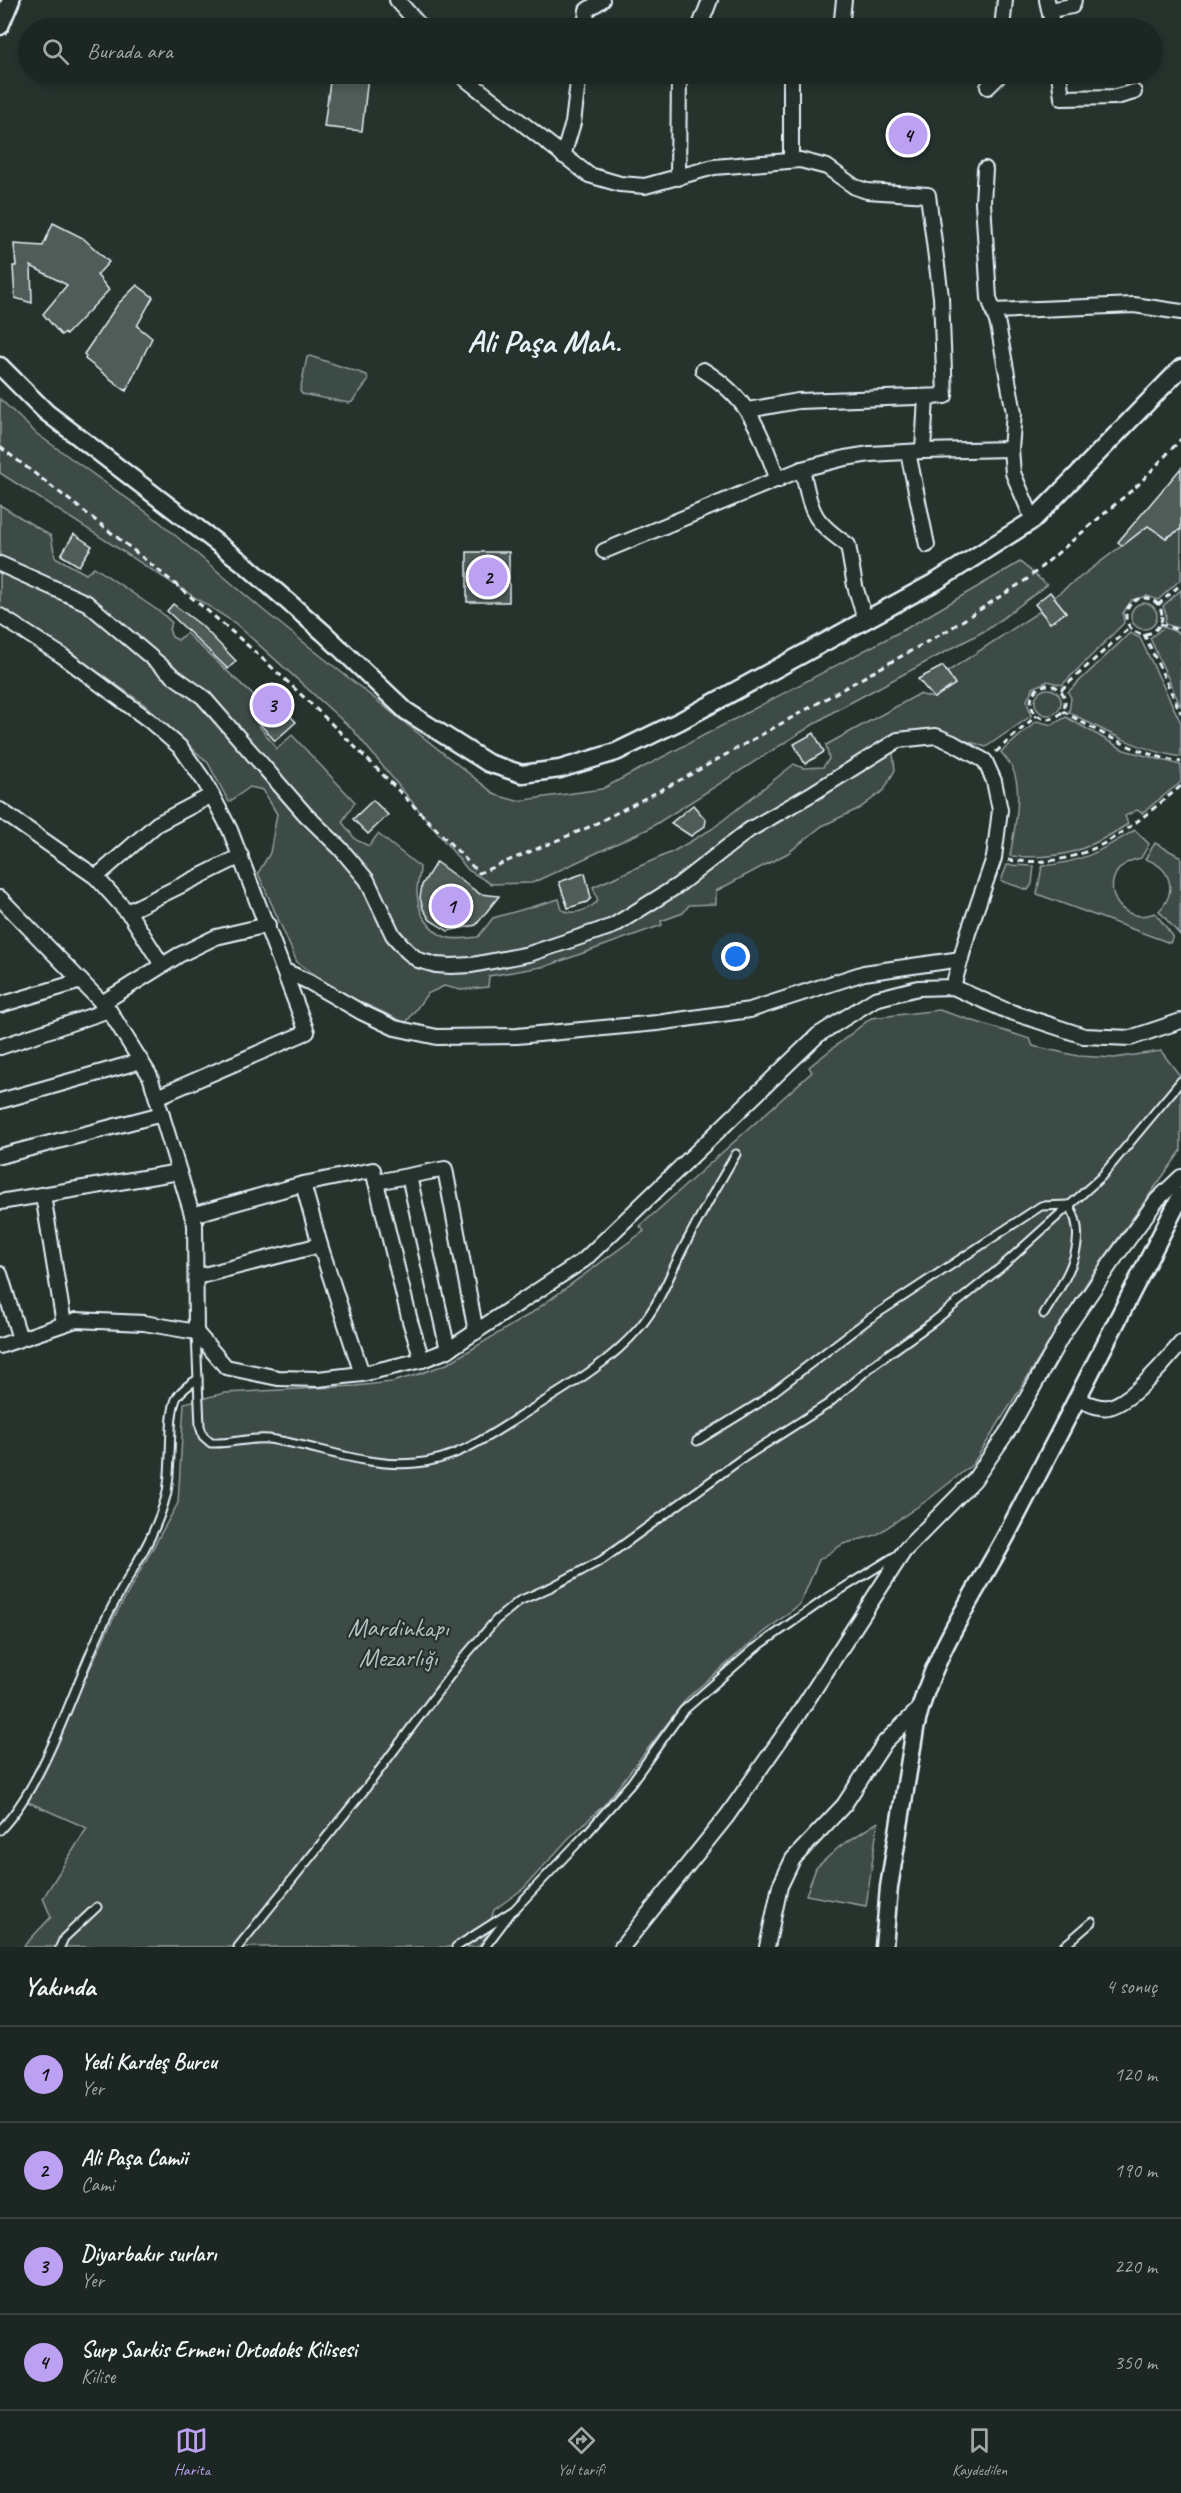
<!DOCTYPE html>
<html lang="tr">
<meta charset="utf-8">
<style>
body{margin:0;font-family:Caveat,sans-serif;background:#252e2a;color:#f1f3f6}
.you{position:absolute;left:736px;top:957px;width:21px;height:21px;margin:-15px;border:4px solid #fff;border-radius:50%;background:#1a73e8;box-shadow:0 0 0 9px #1a73e833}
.badge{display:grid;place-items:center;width:39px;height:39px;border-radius:50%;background:#bca0f2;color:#111;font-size:20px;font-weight:700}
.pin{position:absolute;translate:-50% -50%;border:3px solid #fff;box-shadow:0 2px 6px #0006}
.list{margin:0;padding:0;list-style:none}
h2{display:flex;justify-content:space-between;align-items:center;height:78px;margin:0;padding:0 24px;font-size:26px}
h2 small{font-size:20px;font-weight:400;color:#a0a5a5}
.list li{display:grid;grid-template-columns:39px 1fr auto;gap:18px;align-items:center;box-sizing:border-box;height:96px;padding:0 24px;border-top:2px solid #3a4340}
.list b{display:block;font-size:22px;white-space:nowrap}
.list p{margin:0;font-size:20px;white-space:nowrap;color:#a0a5a5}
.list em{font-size:20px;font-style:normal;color:#a0a5a5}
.icon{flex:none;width:33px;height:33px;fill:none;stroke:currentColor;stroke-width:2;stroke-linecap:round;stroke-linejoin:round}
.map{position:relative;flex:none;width:1181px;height:1947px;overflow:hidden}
.search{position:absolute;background:#1c2622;box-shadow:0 3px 9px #0003;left:18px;right:18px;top:18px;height:66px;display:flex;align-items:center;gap:15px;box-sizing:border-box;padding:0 21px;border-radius:33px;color:#a0a5a5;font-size:22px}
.sheet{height:462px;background:#1c2622}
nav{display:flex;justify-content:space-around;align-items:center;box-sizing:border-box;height:84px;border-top:2px solid #3a4340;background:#1c2622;font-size:16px;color:#a0a5a5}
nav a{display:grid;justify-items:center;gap:3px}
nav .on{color:#bca0f2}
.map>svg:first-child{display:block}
.green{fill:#3e4b47;stroke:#939ea0;stroke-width:1.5}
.building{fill:#505c59;stroke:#e8f1f8;stroke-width:1.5}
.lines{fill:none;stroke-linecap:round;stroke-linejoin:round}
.service-casing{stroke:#e8f1f8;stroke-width:11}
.minor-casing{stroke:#e8f1f8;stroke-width:18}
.tertiary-casing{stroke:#e8f1f8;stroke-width:21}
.path{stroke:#e8f1f8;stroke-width:3;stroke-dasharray:6 4.5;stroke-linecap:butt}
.service{stroke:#26332d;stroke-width:7}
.minor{stroke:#26332d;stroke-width:14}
.tertiary{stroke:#26332d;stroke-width:16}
.labels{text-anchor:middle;stroke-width:4.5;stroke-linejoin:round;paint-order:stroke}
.park-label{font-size:26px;fill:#b5bfc3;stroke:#26332d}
.district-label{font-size:32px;font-weight:bold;fill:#e8f1f8;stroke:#26332d}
</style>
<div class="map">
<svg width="1181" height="1947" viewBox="0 0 1181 1947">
<rect width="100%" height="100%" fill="#26332d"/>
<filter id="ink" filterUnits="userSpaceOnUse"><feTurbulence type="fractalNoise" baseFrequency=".0167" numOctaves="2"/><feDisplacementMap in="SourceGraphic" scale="12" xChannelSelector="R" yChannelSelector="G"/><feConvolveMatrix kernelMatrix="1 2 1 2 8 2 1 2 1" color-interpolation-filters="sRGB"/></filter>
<g filter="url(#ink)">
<g class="green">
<polygon points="310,356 367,375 368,381 352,402 349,403 302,394 300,391 307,357"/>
<polygon points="0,399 37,434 156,519 263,610 496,795 517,801 602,789 907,628 1020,562 1047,585 988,629 833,712 648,829 532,883 491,884 468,870 353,730 235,623 0,473"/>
<path d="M0 505 51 536 55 557 86 574 94 567 163 614 172 623 169 629 172 637 178 640 186 633 268 709 256 722 277 749 292 735 355 802 342 822 356 840 369 846 378 834 420 867C420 876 417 883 417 891 417 899 420 912 424 918 440 942 452 940 478 937L493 918 559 899 562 910C575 915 588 910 598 901L593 887 674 851 712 829 794 764 803 768 823 767 829 759 826 745 919 694 934 698 955 684 947 672 1040 611 1050 623 1066 612 1054 597 1148 526 1166 538 1181 529V579L1158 600 1147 596 1132 600 1123 613 1124 623 1062 685 1048 681 1033 688 1027 700 1031 716 986 747C953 736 925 729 891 736L895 770 884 790 860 808 822 826 788 853 716 891V904L689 905 683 913 661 921 662 925 547 966 489 976 488 987 461 990 444 986 427 994 406 1023 343 994 297 962 258 873 270 853 277 814 263 790 250 787 229 802 208 763 145 705 104 676 61 651 35 629 0 613Z"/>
<polygon points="1181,590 1181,629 1165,624 1166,614 1163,606"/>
<circle cx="1144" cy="616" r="13"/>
<polygon points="1164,627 1181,634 1181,707 1150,638"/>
<path d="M1130 633 1140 638 1181 723V757C1140 750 1105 732 1069 712L1071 698 1068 692Z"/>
<circle cx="1048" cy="702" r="13"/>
<path d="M1066 717 1124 750 1181 765V782L1142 813 1137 810 1125 816 1128 824C1084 852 1062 860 1010 856 1014 829 1024 793 1012 767 1009 762 1004 756 1001 752L1037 721 1052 725Z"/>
<path d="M1135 830 1149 844 1141 858C1093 866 1111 929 1155 913L1173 936 1170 943 1037 894 1042 866C1084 862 1100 851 1135 830Z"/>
<path d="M1155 843 1181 857 1180 935 1159 911C1178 891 1171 867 1145 859Z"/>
<polygon points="1007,865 1034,866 1032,884 1028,890 1001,881"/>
<polygon points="939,1010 1030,1039 1033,1046 1078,1056 1114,1058 1161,1051 1181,1077 1181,1151 1091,1276 973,1464 929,1499 876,1535 843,1544 819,1560 800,1604 753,1641 687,1698 605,1804 568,1839 524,1888 494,1910 486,1936 478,1947 23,1947 51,1917 43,1898 87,1828 28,1802 111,1623 178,1503 184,1403 225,1393 355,1386 392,1382 416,1375 447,1364 530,1314 644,1231 640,1226 812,1072 809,1067 871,1018"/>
<polygon points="878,1822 866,1906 806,1895 816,1868 839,1847"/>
</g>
<g class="building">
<polygon points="331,74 368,76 362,131 324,127"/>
<polygon points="53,223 83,238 109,262 97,275 109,290 66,335 64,333 61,335 43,314 67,285 31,266 32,303 15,298 14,283 13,266 16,266 14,244 43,246"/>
<polygon points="137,285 153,297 137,326 152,338 126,391 85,359 86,356 84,354 118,304"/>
<polygon points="1181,468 1181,529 1166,538 1148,526 1122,546 1118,542"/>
<polygon points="74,534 92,546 79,566 61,555"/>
<rect x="467" y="552" width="42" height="50"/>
<polygon points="1050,592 1066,612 1050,623 1035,604"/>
<polygon points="173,604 201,625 236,661 228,669 167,611"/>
<polygon points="943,666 955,684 934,698 918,679"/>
<polygon points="279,704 296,722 275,741 260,724"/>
<polygon points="814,733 824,752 805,764 794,744"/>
<polygon points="373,800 388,815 368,834 353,819"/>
<polygon points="693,805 706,820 705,826 691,836 671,823"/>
<polygon points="436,862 480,894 499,896 476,925 448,931 430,920 423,909 420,898 422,885"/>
<polygon points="585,873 591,898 587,902 568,908 559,882"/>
</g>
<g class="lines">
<g class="service-casing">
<g id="service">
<path d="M1044 1314C1064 1281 1092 1243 1069 1205"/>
<path d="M196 1334 200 1426 203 1436 211 1443C230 1444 251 1437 269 1439 319 1446 365 1468 416 1463 455 1460 487 1437 519 1417 560 1391 607 1366 639 1328 662 1301 670 1272 687 1241 702 1212 719 1183 736 1154"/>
<polyline points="697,1441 759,1403 869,1319 1041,1206 1069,1205"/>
<path d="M0 1830C46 1782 73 1688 102 1627 122 1583 154 1543 166 1496 173 1470 167 1416 177 1397 182 1389 190 1384 198 1379"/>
<polyline points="60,1947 64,1938 97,1907"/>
<polyline points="238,1947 366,1788 464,1657 496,1620 519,1601 551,1587 602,1560 740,1460 828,1404 873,1365 933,1322 1000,1268 1101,1177 1181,1081"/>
<polyline points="456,1947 514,1910 588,1832 631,1783 683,1711 754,1649 824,1600 897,1555"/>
<polyline points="485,1947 510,1914"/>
<polyline points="1063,1947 1092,1922"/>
</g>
</g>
<g class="minor-casing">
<g id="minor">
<polyline points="397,0 422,28"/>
<polyline points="1047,0 1053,28"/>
<polyline points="1050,10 1072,6 1074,0"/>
<polyline points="585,28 587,10 602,0"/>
<polyline points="699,28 710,0"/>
<polyline points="841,28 844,0"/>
<polyline points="1002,28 1005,0"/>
<polyline points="459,74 589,175 620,184 645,186 714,167 800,160 827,167 855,187 867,191 928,195 941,297 945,396 798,401 748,410"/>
<polyline points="791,74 791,160"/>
<polyline points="1059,74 1062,98 1116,97 1134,92"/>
<polyline points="988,87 998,77 998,74"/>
<polyline points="563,156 573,123 579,74"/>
<polyline points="985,169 983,202 989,298 998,325 1014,413 1011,449 1013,473 1033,520"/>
<polyline points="678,178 679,74"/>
<polyline points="993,311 1134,305 1181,312"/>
<path d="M703 370C751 400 759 430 778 480"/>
<polyline points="923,451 926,397"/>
<polyline points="908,452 927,545"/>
<path d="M802 469C812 512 810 519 848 545L855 586 865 619"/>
<polyline points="604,551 802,469 845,458 870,454 923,451 1011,449"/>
<polyline points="0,564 87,603 172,675 203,697 305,814 340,848 367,880 393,935 407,951 418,960 436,965 451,966 472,965 529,954 613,926 677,886 749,830 813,793 898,740 936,736 953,743 985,761 994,781 1000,810 994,858 968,933 953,987"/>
<polyline points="0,616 61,655 150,721 181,748 205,782 230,830 307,1032 157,1097"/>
<polyline points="0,810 96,877"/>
<polyline points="0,898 109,1010 150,1076 195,1224 196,1332 226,1367 278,1378 318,1379 362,1374 422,1360 448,1350 584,1260 818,1035 875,999 918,988 953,987 1005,1010 1084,1036 1130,1038 1181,1021"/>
<polyline points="127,912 241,856"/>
<polyline points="162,965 131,916 96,877 157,824 212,795"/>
<polyline points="285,971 309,982 361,1012 395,1028 437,1037 517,1036 657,1023 750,1010 864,973 961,959"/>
<polyline points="102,1003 179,955 216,937 268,925"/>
<polyline points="0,1005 81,981"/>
<polyline points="0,1047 109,1010"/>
<polyline points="0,1101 141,1061"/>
<polyline points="0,1156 162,1114"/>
<polyline points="409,1176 448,1350"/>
<polyline points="376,1182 445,1169 476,1332"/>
<polyline points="303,1184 373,1170 410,1321 422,1360"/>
<polyline points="43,1195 64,1324"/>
<polyline points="0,1202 179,1172"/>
<polyline points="192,1215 303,1184 320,1245 362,1374"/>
<polyline points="0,1274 20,1339"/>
<polyline points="196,1277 320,1245"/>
<polyline points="0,1346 76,1320 144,1323 196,1332"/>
<path d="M1077 1399C1087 1403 1098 1409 1109 1407 1132 1402 1166 1361 1181 1343"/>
<polyline points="622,1947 727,1816 797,1716 904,1551 974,1480 1010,1428 1063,1334 1111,1263 1157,1200 1181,1177"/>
<polyline points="767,1947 780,1886 793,1859 844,1805 885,1742 919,1709"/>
</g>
</g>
<g class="tertiary-casing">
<g id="tertiary">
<polyline points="0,26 11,0"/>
<polyline points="0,366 46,412 247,566 324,633 406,711 488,763 522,774 560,769 616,752 680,721 937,581 1033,520 1181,368"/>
<path d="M884 1947 889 1887 915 1729C930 1658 972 1599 1006 1536 1065 1423 1123 1309 1181 1196"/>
</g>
</g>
<g class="path">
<path d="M0 447C83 510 166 574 245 643 327 716 403 795 479 873L589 827 686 777 948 630 1026 580 1138 485 1181 439"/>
<circle cx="1144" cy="616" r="18"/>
<polyline points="1158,605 1181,584"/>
<polyline points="1160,624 1181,631"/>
<polyline points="1144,634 1181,713"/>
<circle cx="1048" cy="702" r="17"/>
<polyline points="1061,690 1130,627"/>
<path d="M1063 711C1100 733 1137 754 1181 762"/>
<polyline points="996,752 1037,715"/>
<path d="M1008 860C1087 870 1124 832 1181 786"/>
</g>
<use href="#service" class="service"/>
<use href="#minor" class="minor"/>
<use href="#tertiary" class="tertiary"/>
</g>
</g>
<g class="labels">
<g class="park-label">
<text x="398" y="1636">Mardinkapı<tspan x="398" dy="30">Mezarlığı</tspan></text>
</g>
<g class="district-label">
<text x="544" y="352">Ali Paşa Mah.</text>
</g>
</g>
</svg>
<div class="you"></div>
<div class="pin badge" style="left:451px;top:906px">1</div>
<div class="pin badge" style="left:488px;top:577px">2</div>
<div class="pin badge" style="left:272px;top:705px">3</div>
<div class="pin badge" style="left:908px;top:135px">4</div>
<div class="search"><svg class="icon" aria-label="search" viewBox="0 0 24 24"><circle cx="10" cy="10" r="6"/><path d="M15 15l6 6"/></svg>Burada ara</div>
</div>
<section class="sheet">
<h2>Yakında<small>4 sonuç</small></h2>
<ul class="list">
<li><span class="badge">1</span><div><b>Yedi Kardeş Burcu</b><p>Yer</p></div><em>120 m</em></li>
<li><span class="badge">2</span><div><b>Ali Paşa Camii</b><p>Cami</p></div><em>190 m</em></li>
<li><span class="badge">3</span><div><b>Diyarbakır surları</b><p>Yer</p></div><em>220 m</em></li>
<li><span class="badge">4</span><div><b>Surp Sarkis Ermeni Ortodoks Kilisesi</b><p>Kilise</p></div><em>350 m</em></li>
</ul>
</section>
<nav>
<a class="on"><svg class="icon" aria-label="map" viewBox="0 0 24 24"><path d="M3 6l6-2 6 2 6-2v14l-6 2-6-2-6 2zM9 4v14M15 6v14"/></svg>Harita</a>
<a><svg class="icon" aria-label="directions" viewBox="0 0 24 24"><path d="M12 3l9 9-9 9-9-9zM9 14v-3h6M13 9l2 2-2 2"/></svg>Yol tarifi</a>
<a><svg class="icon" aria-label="saved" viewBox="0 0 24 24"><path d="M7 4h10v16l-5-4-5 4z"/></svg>Kaydedilen</a>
</nav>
